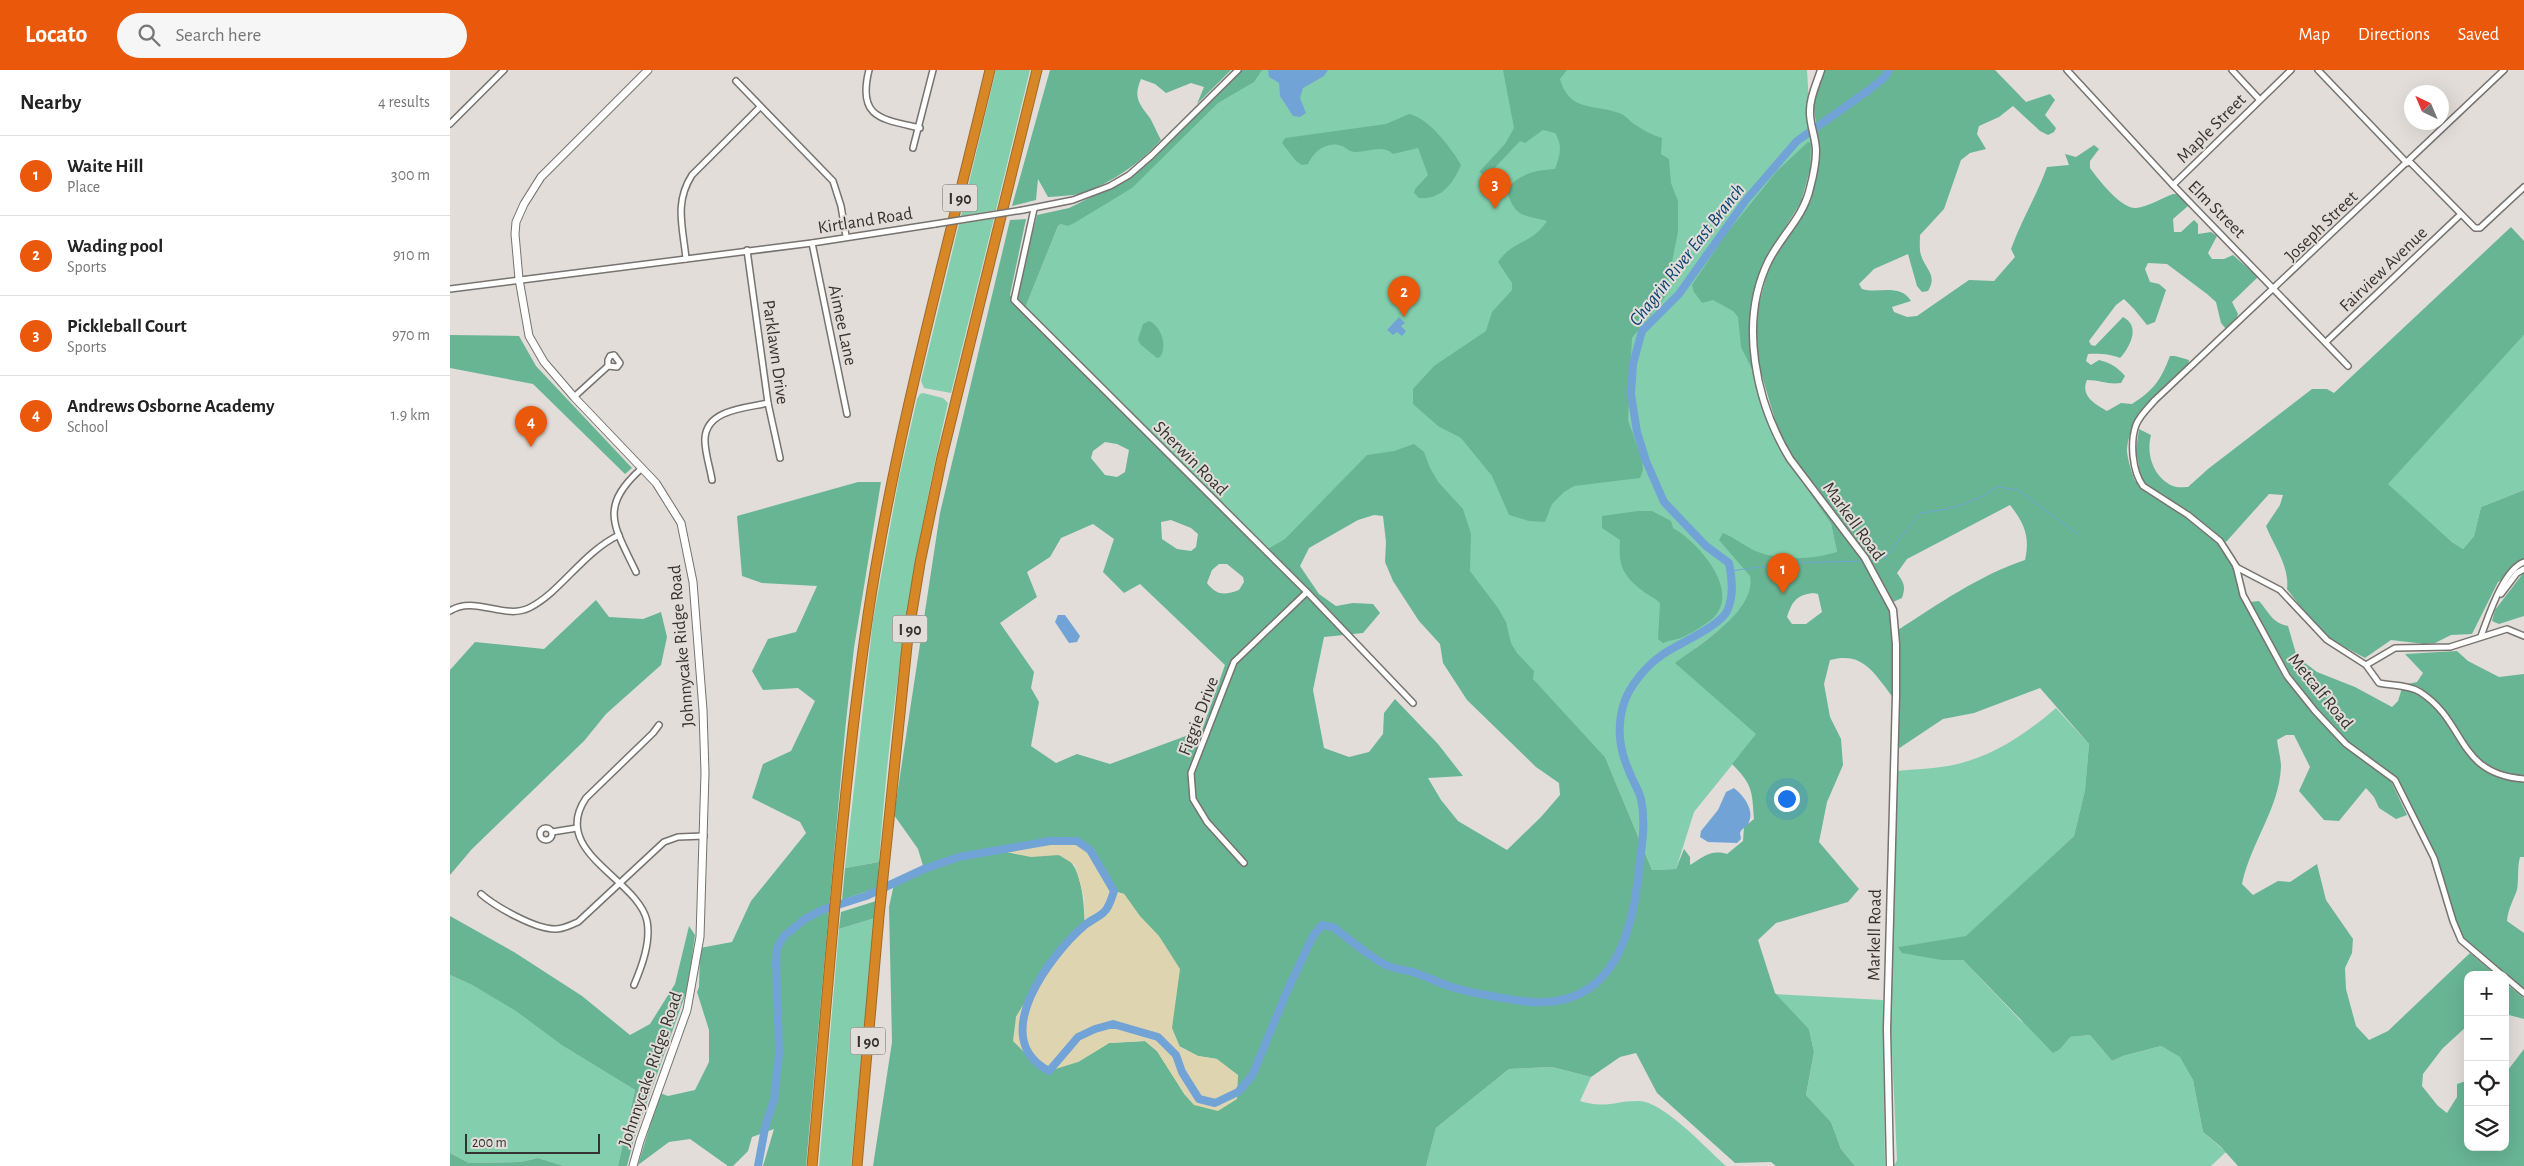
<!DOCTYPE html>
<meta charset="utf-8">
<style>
body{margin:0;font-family:"Alegreya Sans",sans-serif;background:#f6f6f6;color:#222}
.controls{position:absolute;right:15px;bottom:15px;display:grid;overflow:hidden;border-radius:10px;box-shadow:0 5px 20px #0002}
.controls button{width:45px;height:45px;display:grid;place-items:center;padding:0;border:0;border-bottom:1px solid #e0e0e0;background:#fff;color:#222;font:25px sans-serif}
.compass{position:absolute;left:1954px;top:15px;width:45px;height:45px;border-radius:50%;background:#fff;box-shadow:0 5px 20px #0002;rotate:316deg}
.scale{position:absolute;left:15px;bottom:12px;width:135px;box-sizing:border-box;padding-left:5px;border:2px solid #353331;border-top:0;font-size:14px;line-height:18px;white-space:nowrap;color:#353331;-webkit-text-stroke:4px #e2ddd8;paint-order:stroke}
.you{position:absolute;left:1336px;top:728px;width:18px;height:18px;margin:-12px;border:4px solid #fff;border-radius:50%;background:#1a73e8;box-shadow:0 0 0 8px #1a73e833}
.badge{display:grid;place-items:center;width:32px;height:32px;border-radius:50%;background:#ea580c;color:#fff;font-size:16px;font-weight:700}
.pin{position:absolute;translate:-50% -41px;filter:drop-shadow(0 1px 2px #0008)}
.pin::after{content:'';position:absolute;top:26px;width:18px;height:15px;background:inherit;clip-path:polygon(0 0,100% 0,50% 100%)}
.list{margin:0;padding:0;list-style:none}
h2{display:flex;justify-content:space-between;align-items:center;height:65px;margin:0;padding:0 20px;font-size:21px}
h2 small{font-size:16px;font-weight:400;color:#767676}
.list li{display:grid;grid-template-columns:32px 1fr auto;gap:15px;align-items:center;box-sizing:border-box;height:80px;padding:0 20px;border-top:1px solid #e0e0e0}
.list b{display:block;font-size:19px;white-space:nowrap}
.list p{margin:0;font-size:16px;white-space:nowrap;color:#767676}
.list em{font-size:16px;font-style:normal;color:#767676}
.icon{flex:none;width:28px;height:28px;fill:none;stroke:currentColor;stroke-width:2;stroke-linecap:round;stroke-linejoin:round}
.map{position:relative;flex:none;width:2074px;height:1096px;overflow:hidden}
header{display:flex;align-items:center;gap:30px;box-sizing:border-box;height:70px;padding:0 25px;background:#ea580c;color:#fff}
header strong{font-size:24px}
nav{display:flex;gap:28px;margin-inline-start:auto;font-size:18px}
.search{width:350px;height:45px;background:#f6f6f6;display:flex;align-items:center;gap:12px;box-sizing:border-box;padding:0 18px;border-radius:28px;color:#767676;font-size:19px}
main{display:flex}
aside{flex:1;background:#fff}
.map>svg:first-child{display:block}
.green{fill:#83cfad}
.forest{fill:#68b594;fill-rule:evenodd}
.sand{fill:#ded5b0}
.water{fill:#72a3d6}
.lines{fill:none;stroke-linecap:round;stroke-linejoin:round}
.stream{stroke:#72a3d6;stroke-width:1}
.river{stroke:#72a3d6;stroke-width:8}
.minor-casing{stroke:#77736e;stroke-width:8}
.tertiary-casing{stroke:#77736e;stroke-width:9}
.secondary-casing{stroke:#77736e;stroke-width:9}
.motorway-casing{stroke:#9e6a2a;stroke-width:11}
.minor{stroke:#fff;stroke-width:5}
.tertiary{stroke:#fff;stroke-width:6}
.secondary{stroke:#fff;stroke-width:7}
.motorway{stroke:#d78726;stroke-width:9}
.minor-bridge-casing{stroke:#77736e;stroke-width:8;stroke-linecap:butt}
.minor-bridge{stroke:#fff;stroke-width:5}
.labels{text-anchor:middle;stroke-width:4;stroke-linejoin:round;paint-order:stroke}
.shield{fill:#e2ddd8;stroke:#696663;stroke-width:1}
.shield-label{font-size:16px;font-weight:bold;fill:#353331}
.street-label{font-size:18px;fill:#353331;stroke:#e2ddd8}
.water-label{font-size:19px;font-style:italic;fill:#0b4272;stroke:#e2ddd8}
</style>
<header>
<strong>Locato</strong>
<div class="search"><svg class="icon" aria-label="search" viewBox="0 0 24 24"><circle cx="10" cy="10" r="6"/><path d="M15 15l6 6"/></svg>Search here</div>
<nav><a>Map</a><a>Directions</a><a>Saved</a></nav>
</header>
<main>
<aside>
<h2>Nearby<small>4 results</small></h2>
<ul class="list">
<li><span class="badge">1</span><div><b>Waite Hill</b><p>Place</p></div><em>300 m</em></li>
<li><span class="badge">2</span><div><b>Wading pool</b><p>Sports</p></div><em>910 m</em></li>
<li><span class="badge">3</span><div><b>Pickleball Court</b><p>Sports</p></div><em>970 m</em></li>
<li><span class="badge">4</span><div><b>Andrews Osborne Academy</b><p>School</p></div><em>1.9 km</em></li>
</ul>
</aside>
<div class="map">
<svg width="2074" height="1096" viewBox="0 0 2074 1096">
<rect width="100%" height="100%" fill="#e2ddd8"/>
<g class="green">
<polygon points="546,0 580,0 546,140 511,146"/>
<polygon points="793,0 1357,0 1362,84 1360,99 1351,132 1321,180 1308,212 1300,263 1305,305 1318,353 1337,390 1381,454 1391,500 1305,522 1276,555 1226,593 1307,664 1244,742 1226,799 1202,800 1155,687 1061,586 919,425 826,490 575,238 608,156 627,143 682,115"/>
<polygon points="544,148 501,323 474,318 471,311 509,154"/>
<polygon points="2074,265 2074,420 2031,437 2024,466 2013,479 2002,472 1937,414"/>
<path d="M473 323 493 328 498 333C463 485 440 637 429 792L395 798 423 550 449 408 467 329 470 324Z"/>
<path d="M1606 638 1639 674 1635 720 1624 766 1516 867 1449 877 1491 890H1513L1571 951 1620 967 1640 965 1662 991 1673 986 1711 976 1731 987 1743 1010 1753 1062 1776 1082 1761 1096H1444L1447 1090 1440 939 1447 701C1464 699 1481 699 1498 696 1539 689 1575 665 1606 638Z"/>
<polygon points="425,848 401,1096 369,1096 389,859"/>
<polygon points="0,905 22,915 67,941 113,976 185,1020 168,1096 114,1096 88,1088 71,1092 19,1093 0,1083"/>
<polygon points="1325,924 1433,930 1435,1096 1405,1096 1391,1079 1381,1052 1356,1025 1364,982 1359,959"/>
<path d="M1102 997 1141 1007 1130 1031C1157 1039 1164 1031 1188 1031 1212 1030 1257 1079 1276 1096H976L986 1058 1059 999Z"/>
</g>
<g class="forest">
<path d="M600 0H781L747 34 754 17 741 13 716 23 705 14 691 9C683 28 689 33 700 48 704 55 707 63 711 70 690 93 663 112 633 123 622 126 609 126 598 127L588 109 586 130 562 136Z"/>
<polygon points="791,0 812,0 804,12 768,33 682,118 626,152 618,156 611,154 608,156 575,238 566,229 587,145 619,138 678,109"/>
<path d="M1053 0H1117L1110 9C1119 42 1144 34 1169 43 1174 44 1180 51 1184 54 1193 60 1202 65 1212 68L1211 84 1219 89 1221 113 1228 131V162L1215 227 1182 268 1178 350 1192 390 1193 400 1190 408 1124 416 1114 422 1102 434 1095 452 1079 451 1059 445 1042 406 1011 368 988 356 963 334V319L984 296 1036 261 1042 242 1062 220V213L1048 192C1062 171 1082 174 1097 151 1072 144 1065 148 1056 119 1070 104 1085 100 1105 99 1110 85 1113 76 1105 63L1093 60 1075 73 1070 71 1040 103 1035 106 1029 102 1055 74 1064 58Z"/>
<path d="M1374 0H1545L1576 32 1600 24 1605 30 1595 45 1606 58 1604 62 1598 65 1590 61 1563 36 1549 47 1529 56 1527 64 1536 79 1520 83 1511 90 1494 139 1470 165C1470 171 1469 179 1471 185 1475 199 1488 205 1478 221L1472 222 1467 216 1458 184 1424 199 1409 214 1412 219C1428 224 1450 213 1461 231L1442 237 1444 242 1457 247 1467 246 1519 210 1544 211 1565 187 1561 179C1571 151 1587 125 1597 97L1619 95 1615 84 1626 87 1644 75 1649 79 1640 91V98C1648 109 1671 139 1686 138 1697 137 1712 128 1723 124H1729L1738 136 1723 149 1724 162H1731L1744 150 1748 154V164L1761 162 1767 166 1758 183 1762 189H1774L1783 185 1808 207 1782 232 1788 244 1785 252 1776 259 1771 253 1766 232 1757 224 1717 194 1698 193 1695 199 1700 212 1709 214 1716 220 1705 252 1697 255 1684 239 1674 229 1666 235 1639 271 1641 275 1645 276 1673 247C1691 256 1680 277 1670 288 1662 284 1647 283 1638 284L1636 291 1641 295 1649 290C1661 293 1667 297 1675 306L1671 313C1658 315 1650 310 1637 310 1630 326 1645 334 1657 341L1671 333 1682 334C1705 319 1710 311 1720 286H1725L1739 290 1738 296C1713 319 1681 342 1677 378 1676 385 1682 404 1685 411L1737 447 1768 472 1784 498 1796 535 1833 607 1879 661 1941 711 1957 745 1946 749 1929 738 1924 727 1916 718 1889 751 1874 750 1849 721 1860 697 1844 665H1836L1827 670C1828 679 1831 688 1831 697 1829 739 1800 774 1792 814L1803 825 1828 811 1840 812 1867 794 1876 830 1903 869 1902 883 1895 898 1896 919 1906 956 1919 970 1938 961 2020 883 2046 905H2018V955L1992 979 1973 1004 1972 1016 1988 1036 1997 1043 2007 1027V1014L2016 1011 2018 1077H2055V1004L2074 979V1096H1788L1771 1077 1753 1062 1743 1010 1730 987 1711 976 1673 986 1662 991 1640 965 1620 967 1610 979 1603 983 1513 890H1491L1452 883 1448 877 1516 866 1624 766 1635 720 1639 674 1590 618 1524 643 1493 649 1448 679V560C1488 534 1530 505 1575 490 1580 467 1575 454 1560 435L1457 489 1447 503C1454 513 1456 516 1452 528L1443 532 1417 484 1343 387 1328 360 1309 296 1306 259 1309 234 1318 200 1334 169 1361 130 1370 79 1363 34Z"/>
<path d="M959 44C978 47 1002 79 1011 95 1003 114 991 130 969 128L964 123 965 119 978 105 968 78 943 84C932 74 919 82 906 82 899 82 897 78 892 76 877 70 863 82 858 94L852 95 846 91 832 73 835 68 936 54Z"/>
<polygon points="1358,72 1361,73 1360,99 1351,132 1321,180 1308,212 1300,252 1305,305 1291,277 1288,247 1283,241 1263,230 1252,233 1244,222 1242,215 1276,164 1327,101"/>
<path d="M576 149 560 225 572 242 685 355 816 480 835 469 917 385 944 381 964 374 974 382 980 398 989 413 1013 439 1021 464 1020 501 1048 538 1056 552 1061 573 1067 583 1084 601 1083 609 1155 687 1202 800 1226 799 1234 779 1240 787V795C1253 787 1261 779 1277 784L1293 771 1294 757 1304 749C1302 721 1303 715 1282 694L1306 664 1225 593C1249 575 1307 540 1300 506L1269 470 1273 463C1286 468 1298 479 1311 483 1334 491 1364 489 1387 482L1381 454 1337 390 1412 488 1440 542 1444 575 1442 626C1424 603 1413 581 1380 590L1374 614 1380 647 1391 669 1393 695 1377 732 1369 772 1409 819 1398 832 1326 853 1308 870 1325 923 1359 959 1364 982 1356 1025 1381 1052 1391 1079 1405 1096H1326L1321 1092 1285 1093 1207 1023 1186 983 1170 987 1141 1007 1102 997 1059 999 986 1058 976 1096H423L442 972 439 837 444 814 474 799 468 779 444 745 490 443 560 150ZM655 372 667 374 679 380 675 402 667 407 655 405 641 388 643 381ZM924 445 933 446 936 472 935 492 943 511 969 551 990 574 993 593 1017 630 1086 697 1109 713 1110 725 1091 747 1057 780 1008 751 991 730 978 708 1013 706 988 674 945 629 934 643 933 664 919 682 899 687 874 678 863 620 874 567 913 563 930 543 923 534 903 533 886 536 869 524 850 496 859 478 908 450ZM721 450 741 458 748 464 746 477 741 481 727 479 712 469 711 452ZM643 454 664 469 653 502 674 523 690 514 775 595 752 660 660 694 627 684 606 693 581 676 589 632 581 618 584 602 550 553 587 527 577 502 600 487 611 468ZM769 494H777L793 507 794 512 789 520C775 525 767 526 757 513L762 500ZM1363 523 1368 524 1372 542 1356 554H1342L1337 547C1342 532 1346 525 1363 523ZM640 780 664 821 674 824 689 845 588 936 731 977 748 986 767 989 735 1025 707 981 695 971 659 973 628 992 566 947 598 894 635 854C634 836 633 786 607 785 587 784 575 788 554 781Z"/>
<path d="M2061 157 2074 171V265L1938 414 2002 472 2013 479 2024 466 2031 437 2074 420V497L2048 512 2022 564 2001 565 1985 573 1975 574 1941 570 1915 588 1880 569 1862 552 1837 519C1840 497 1824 476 1816 456L1830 435 1833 425 1819 424 1776 472 1738 441 1698 417 1691 409 1686 380 1689 359 1701 365C1696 384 1703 407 1723 416 1727 418 1734 417 1738 417L1758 399 1862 319H1877L1884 323Z"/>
<path d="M699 251C711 256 718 276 710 287L707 288 690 274 688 269 693 254Z"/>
<polygon points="0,265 69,266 86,296 182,398 175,404 83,314 0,298"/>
<polygon points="408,412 431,412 404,578 395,661 356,1096 313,1096 324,1059 302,1067 298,1081 283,1096 278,1096 240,1069 219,1072 188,1095 210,1023 218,1026 245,1020 259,992 259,960 247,922 249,917 250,878 282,872 301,831 356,763 350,752 302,728 313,694 341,681 365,631 348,618 313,620 302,601 318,569 346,562 367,516 312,513 292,506 287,446"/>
<path d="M1188 441H1202L1221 451 1223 458C1248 472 1294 523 1261 550 1253 556 1240 564 1231 568 1225 570 1219 570 1213 573L1208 569 1210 533C1205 528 1200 526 1194 522 1173 506 1168 496 1170 470L1152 458V446Z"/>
<polygon points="2074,502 2074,546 2049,554 2042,551 2045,540"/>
<polygon points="146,530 159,547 193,549 211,542 217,567 211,595 156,644 134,671 22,779 0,805 0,600 25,572 94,579"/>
<path d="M1809 531C1819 542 1822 553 1838 556L1847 587 1867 602 1905 617 1942 637 1948 631 1953 615 1967 612 1973 603 1955 584 2007 581 2018 591 2049 607 2074 604V787H2070C2067 798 2069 809 2067 820 2063 831 2058 839 2057 851L2074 863V919L2014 869 2006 851 1986 785 1948 710 1897 671 1865 638 1834 595 1800 532Z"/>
<polygon points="429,792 427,818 392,830 395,798"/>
<polygon points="426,831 425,848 389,859 391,842"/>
<polygon points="0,846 64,882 132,926 180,965 200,954 225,914 239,856 245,865 238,917 184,1069 177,1096 168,1096 185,1020 113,976 66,941 22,915 0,905"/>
<polygon points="2055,913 2074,928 2074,949 2055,944"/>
<polygon points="0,1083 19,1093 71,1092 88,1088 114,1096 0,1096"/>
</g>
<polygon class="sand" points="600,771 627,771 640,780 664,821 674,824 689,845 709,866 730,899 722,958 730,977 748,986 767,989 788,1005 787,1029 768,1041 744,1035 735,1025 707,981 695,971 659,973 628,992 599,1001 586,994 563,971 566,947 598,894 635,854 634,827 625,795 609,785 581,787 552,781"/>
<g class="water">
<polygon points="818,0 878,0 874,6 853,18 850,28 856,43 850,47 843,46 830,26 829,13 819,7"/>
<polygon points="949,247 955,253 951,256 956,261 952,266 947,262 943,265 937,260"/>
<polygon points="608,545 615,545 630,566 627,572 619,573 605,552"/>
<path d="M1284 718C1293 725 1306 741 1298 754 1295 758 1292 758 1290 763L1291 769 1287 773 1258 772 1250 767 1251 761 1268 740 1276 722Z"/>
</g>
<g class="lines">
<g class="stream">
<path d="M1418 491 1436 487 1470 443C1499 440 1523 434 1547 417L1568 420 1629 465"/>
<polyline points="1281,501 1338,493 1415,491"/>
</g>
<path class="river" d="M308 1096 316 1053 324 1030 329 983 326 890 327 878 334 866 355 849 372 840 416 826 474 799 509 787 600 771H627L640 780 664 821C662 827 659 838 654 842 649 847 641 850 635 855 601 884 536 968 599 1001L628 967 645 959 663 954 708 967 726 985 732 1002 749 1029 765 1033 788 1022 802 1006 838 919 863 866 872 855 883 857C899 869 918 886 936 895 944 899 954 900 963 902 975 906 987 912 999 916 1022 924 1047 927 1071 931 1159 943 1182 872 1189 799 1192 776 1196 752 1191 729 1189 720 1182 710 1179 701 1169 679 1167 655 1174 633 1180 615 1197 595 1212 585 1227 574 1272 556 1278 539 1284 524 1282 508 1279 493L1256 476 1214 432 1196 391 1187 362 1181 324 1183 294 1192 261 1229 224 1296 130 1347 71 1419 20 1435 7 1439 0"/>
<g class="minor-casing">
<g id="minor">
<path d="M419 0C407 48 431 49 470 58"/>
<polyline points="1617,0 1723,115 1898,296"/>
<polyline points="1782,0 1809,29"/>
<polyline points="1868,0 1957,93"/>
<polyline points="286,11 383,111 391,136 396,166"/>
<polyline points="0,54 54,0"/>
<polyline points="463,78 483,0"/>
<polyline points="1959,91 2025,158 2030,158 2074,117"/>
<polyline points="1723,115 1841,0"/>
<polyline points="584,139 564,230 857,522 963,633"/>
<polyline points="573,140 623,130 660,116 679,105 702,85 788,0"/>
<polyline points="362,173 397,344"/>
<polyline points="297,180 318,333 330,388"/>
<path d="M236 189C233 157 224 133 242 105L310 37"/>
<polyline points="0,219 362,173 485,154"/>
<polyline points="1876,272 2010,145"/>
<polyline points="124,327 158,296 158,290 160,286 164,285 170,293 167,297 158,296"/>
<path d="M262 410C260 397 254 380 255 368 257 339 297 338 318 333"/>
<path d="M1786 497 1830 520 1877 570 1916 595 1929 613C1943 616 1959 615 1970 622 2017 652 2006 704 2074 709"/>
<path d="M186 502C164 456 148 437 192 398"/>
<polyline points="2051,524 2067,503 2074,499"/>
<path d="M0 541C24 525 54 550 79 538 111 522 132 483 169 465"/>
<path d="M2031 566C2039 545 2053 500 2074 492"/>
<polyline points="1916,595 1945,578 2000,577 2057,559 2074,566"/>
<circle cx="96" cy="764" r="6"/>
<polyline points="102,762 127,758"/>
<polyline points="794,793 757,752 743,729 741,703 784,592 857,522"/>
<path d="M31 824C46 837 85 859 105 859 114 859 120 855 128 852L214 772 228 767 254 766"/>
<path d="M2052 905 2011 870 2003 851 1984 788 1945 710 1896 674 1865 641 1837 606 1793 525 1786 496 1770 471 1738 445 1693 416C1682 401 1680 372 1686 355 1690 345 1698 338 1705 330L2054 0"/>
<polyline points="2055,907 2074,923"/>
<path d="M184 915C192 896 201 872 197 851 188 809 99 782 136 728L203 663 209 655"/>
</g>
</g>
<g class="tertiary-casing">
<path id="tertiary" d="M1371 0C1367 13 1360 26 1360 40 1359 54 1366 67 1366 81 1366 93 1363 107 1360 118 1354 146 1332 165 1319 190 1288 252 1306 333 1340 389L1415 488 1443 540 1446 574V626L1437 959 1440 1096"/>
</g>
<g class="secondary-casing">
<polyline id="secondary" points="183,1096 190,1071 237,940 250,867 255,703 253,640 243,512 231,453 206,413 124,327 94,292 79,266 69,209 65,164 66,152 74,134 91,107 198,0"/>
</g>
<g class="motorway-casing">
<g id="motorway">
<path d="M362 1096C379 912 391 728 418 545 446 361 497 181 540 0"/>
<polyline points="407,1096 429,846 458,566 470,493 492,387 587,0"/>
</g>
</g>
<use href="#minor" class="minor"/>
<use href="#tertiary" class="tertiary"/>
<use href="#secondary" class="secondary"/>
<use href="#motorway" class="motorway"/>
<g class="minor-bridge-casing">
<polyline id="minor-bridge" points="485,154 573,140"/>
</g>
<use href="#minor-bridge" class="minor-bridge"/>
</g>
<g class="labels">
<g class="shield">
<rect x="492.5" y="114.5" width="35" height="27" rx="4"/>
<rect x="442.5" y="545.5" width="35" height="27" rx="4"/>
<rect x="400.5" y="957.5" width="35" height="27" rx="4"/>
</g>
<g class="shield-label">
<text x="510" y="134">I 90</text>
<text x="460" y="565">I 90</text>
<text x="418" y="977">I 90</text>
</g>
<g class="street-label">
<text transform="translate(1761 58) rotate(-45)" y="6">Maple Street</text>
<text transform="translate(1767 139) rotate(45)" y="6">Elm Street</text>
<text transform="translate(415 150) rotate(-9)" y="6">Kirtland Road</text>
<text transform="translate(1871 156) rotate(-44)" y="6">Joseph Street</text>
<text transform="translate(1933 199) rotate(-44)" y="6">Fairview Avenue</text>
<text transform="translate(393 255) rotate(78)" y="6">Aimee Lane</text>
<text transform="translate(326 282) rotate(82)" y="6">Parklawn Drive</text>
<text transform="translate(741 388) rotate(45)" y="6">Sherwin Road</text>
<text transform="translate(1404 451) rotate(54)" y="6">Markell Road</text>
<text transform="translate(231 576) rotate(-95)" y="6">Johnnycake Ridge Road</text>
<text transform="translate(1871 621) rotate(51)" y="6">Metcalf Road</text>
<text transform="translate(748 646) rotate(-69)" y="6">Figgie Drive</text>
<text transform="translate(1424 865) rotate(-89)" y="6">Markell Road</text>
<text transform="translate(200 999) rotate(-71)" y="6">Johnnycake Ridge Road</text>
</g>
<g class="water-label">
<text transform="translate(1236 184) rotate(-52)" y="7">Chagrin River East Branch</text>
</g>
</g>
</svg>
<div class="controls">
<button>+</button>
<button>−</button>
<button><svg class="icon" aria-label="locate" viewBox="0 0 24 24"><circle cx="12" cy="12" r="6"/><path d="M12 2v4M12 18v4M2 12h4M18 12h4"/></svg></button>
<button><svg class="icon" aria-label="layers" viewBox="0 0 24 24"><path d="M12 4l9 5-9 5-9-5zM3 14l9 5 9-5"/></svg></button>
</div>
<svg class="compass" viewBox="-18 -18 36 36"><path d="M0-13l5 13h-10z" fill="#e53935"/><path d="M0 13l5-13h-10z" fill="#767676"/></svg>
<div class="scale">200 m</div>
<div class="you"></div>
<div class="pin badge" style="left:1333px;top:524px">1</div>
<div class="pin badge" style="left:954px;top:247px">2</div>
<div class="pin badge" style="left:1045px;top:139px">3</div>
<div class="pin badge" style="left:81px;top:377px">4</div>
</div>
</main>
